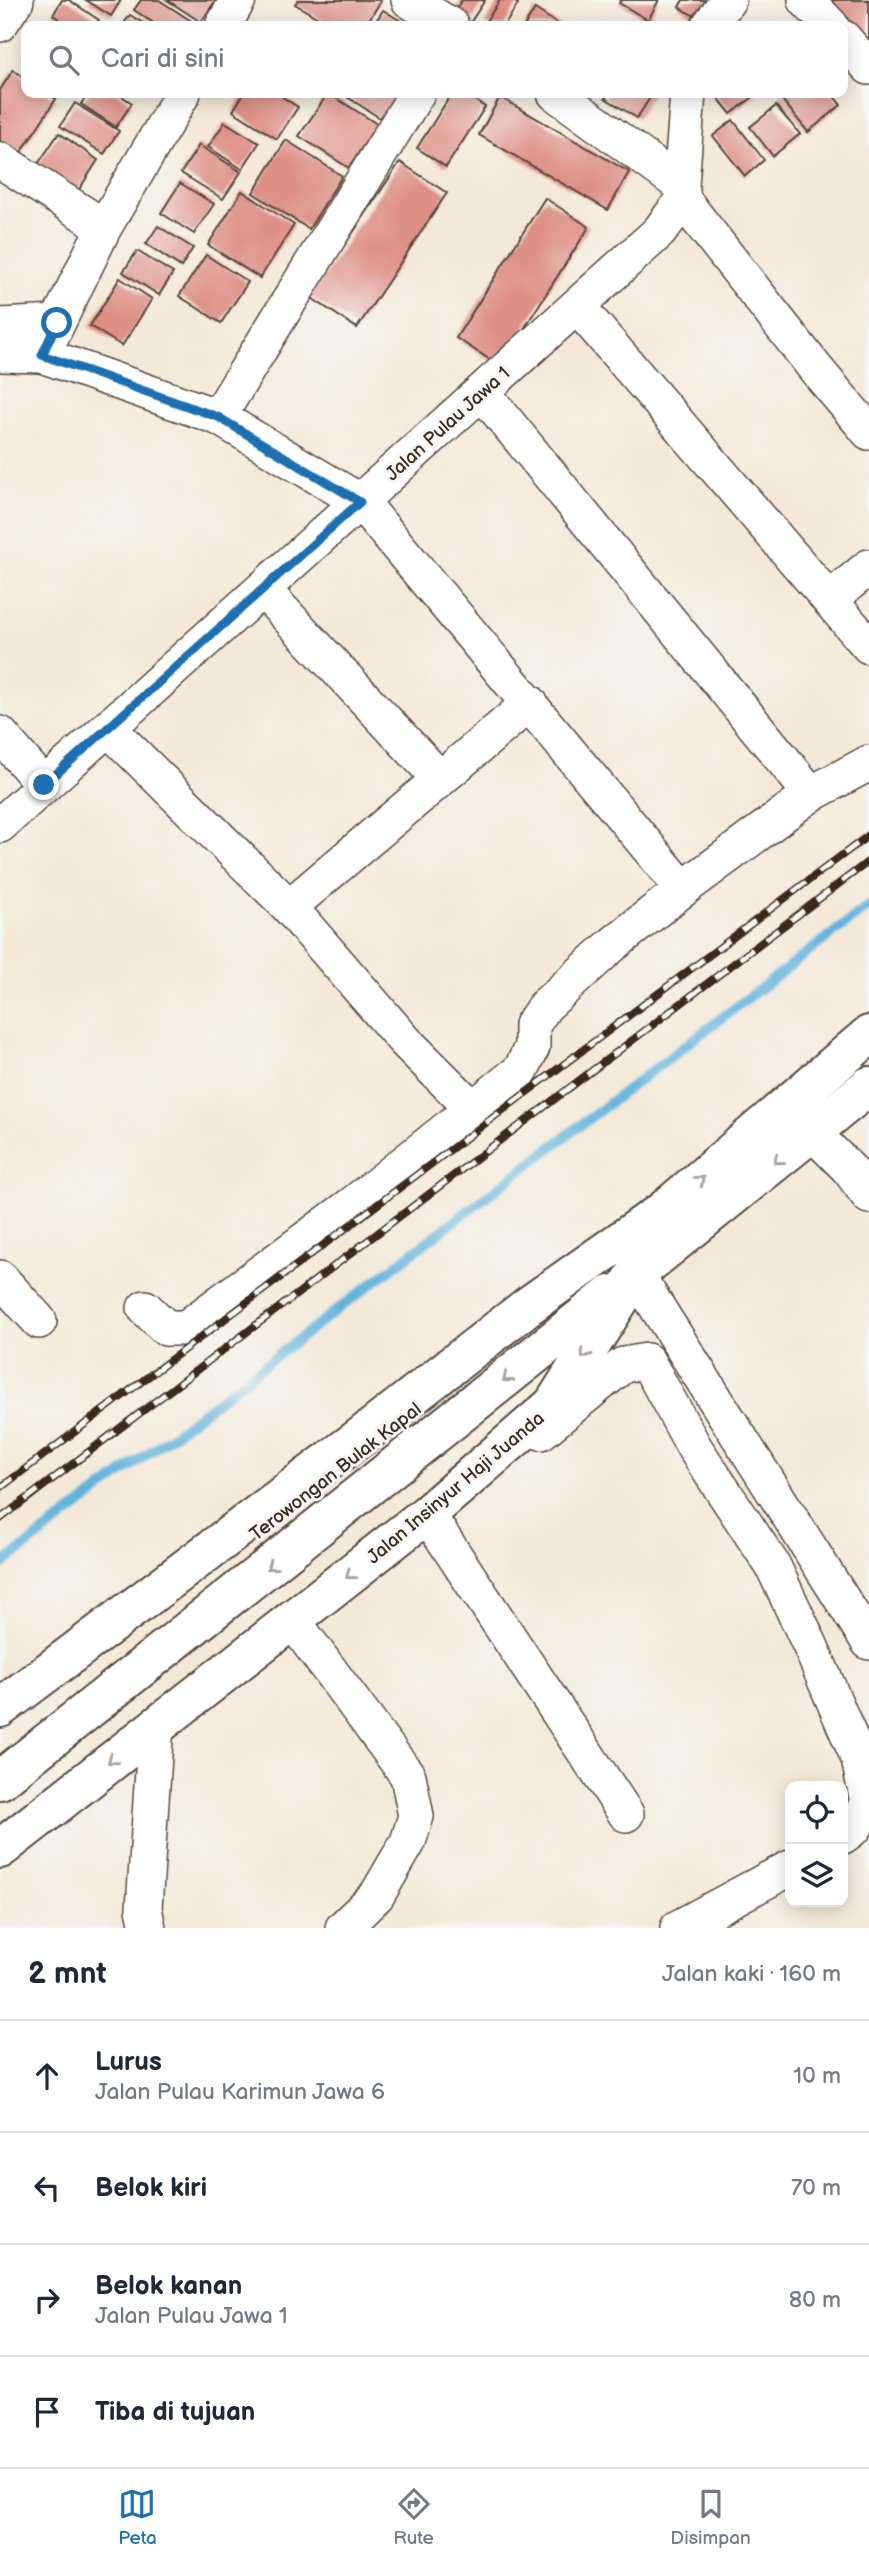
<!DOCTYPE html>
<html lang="id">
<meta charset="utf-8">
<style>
body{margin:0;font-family:"Balsamiq Sans",sans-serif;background:#f6f6f7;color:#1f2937}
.controls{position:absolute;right:21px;bottom:21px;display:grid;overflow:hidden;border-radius:14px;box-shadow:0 4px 18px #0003}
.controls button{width:63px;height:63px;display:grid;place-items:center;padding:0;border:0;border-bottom:2px solid #e0e1e3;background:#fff;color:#1f2937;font:35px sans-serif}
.stop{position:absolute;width:21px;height:21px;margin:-16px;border:5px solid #1f6fb2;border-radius:50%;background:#fff}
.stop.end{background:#1f6fb2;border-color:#fff;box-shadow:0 2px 7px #0008}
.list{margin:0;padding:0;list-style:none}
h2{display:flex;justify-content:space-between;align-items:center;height:91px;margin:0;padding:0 28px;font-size:30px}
h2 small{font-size:23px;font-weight:400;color:#747a83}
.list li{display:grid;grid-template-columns:46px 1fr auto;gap:21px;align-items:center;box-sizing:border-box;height:112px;padding:0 28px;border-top:2px solid #e0e1e3}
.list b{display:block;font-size:26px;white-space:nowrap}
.list p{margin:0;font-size:23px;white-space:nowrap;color:#747a83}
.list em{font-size:23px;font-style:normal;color:#747a83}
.icon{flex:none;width:38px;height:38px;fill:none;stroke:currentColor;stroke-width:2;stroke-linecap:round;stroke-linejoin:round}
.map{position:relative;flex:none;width:869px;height:1928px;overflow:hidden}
.search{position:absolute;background:#fff;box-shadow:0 4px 18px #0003;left:21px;right:21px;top:21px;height:77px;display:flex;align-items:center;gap:18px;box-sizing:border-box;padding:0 24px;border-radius:14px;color:#747a83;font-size:26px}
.sheet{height:539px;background:#fff}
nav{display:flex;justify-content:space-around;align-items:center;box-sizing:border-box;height:98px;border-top:2px solid #e0e1e3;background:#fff;font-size:19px;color:#747a83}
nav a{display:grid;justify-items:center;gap:4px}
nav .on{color:#1f6fb2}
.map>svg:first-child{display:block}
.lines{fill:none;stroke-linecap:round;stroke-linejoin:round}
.stream{stroke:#61b4dd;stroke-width:10}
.building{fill:#de8f86}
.minor-casing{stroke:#57473a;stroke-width:38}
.highway-casing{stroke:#57473a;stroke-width:42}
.minor{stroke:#fff;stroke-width:35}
.highway{stroke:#fff;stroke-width:38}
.rail-casing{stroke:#3b2a1e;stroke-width:8}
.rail{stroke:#f6f6f2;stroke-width:5;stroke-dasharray:16;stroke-linecap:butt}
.oneway{stroke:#a79f9a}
.route{stroke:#1f6fb2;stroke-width:9}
.labels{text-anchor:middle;stroke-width:6;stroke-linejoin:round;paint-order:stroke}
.street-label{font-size:19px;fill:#3b2a1e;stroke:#f6f6f2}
</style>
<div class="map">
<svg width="869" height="1928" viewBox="0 0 869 1928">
<rect width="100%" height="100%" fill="#f6f6f2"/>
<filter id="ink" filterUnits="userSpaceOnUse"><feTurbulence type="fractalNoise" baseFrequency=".0143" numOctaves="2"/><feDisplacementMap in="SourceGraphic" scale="14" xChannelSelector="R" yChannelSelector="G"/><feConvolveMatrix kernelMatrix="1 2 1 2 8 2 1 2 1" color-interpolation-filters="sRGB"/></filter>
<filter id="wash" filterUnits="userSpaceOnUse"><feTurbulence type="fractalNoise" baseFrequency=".00686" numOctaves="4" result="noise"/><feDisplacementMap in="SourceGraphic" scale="28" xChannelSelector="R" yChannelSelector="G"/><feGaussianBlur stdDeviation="1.57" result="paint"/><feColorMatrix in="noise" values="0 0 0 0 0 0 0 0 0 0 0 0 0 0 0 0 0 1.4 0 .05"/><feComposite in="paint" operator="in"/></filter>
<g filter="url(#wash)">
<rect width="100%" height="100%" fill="#f4e9d8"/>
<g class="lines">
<polyline class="stream" points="0,1566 869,906"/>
</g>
<g id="blocks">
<g class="building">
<polygon points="62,0 69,0 99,20 95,26 70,26 53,15"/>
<polygon points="86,0 121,0 111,16"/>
<polygon points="141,0 159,0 199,26 158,26 134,10"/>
<polygon points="167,0 216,0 201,22"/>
<polygon points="298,0 379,0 381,1 365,26 331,26 295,4"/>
<polygon points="462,0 485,0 470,23 454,12"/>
<polygon points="500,0 512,0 518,4 504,26 490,26 485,23"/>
<polygon points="621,0 659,0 648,20 619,3"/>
<polygon points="683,0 708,0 698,18 679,7"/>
<polygon points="833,0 869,0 869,42 830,4"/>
<polygon points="535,9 561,26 524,26"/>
<polygon points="383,10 409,26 373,26"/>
<polygon points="130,15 148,26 122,26"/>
<polygon points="13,70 26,79 26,93 47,93 56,99 20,154 0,141 0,90"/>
<polygon points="89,93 117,93 132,103 116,127 81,104"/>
<polygon points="244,93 276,93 298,107 277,139 233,111"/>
<polygon points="328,93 377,124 349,168 299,136"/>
<polygon points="341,93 401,93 383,120"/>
<polygon points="452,93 463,93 485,107 446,167 417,148"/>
<polygon points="608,93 653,93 637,118 605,98"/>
<polygon points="714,93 758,93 731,114"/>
<polygon points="783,93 831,93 841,105 808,132 779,96"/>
<polygon points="500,97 629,172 608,210 479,135"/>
<polygon points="75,103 119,131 104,154 60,126"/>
<polygon points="776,106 800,134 773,156 750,127"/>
<polygon points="733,120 764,160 745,176 713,136"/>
<polygon points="225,122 259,143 242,169 208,147"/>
<polygon points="59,133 98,160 78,191 38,164"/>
<polygon points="286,140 342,176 309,229 253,193"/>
<polygon points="199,145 241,172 223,199 181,173"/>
<polygon points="400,162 447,193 357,328 310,297"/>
<polygon points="180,183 214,204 194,234 161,213"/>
<polygon points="242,191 294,225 260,278 208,245"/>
<polygon points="545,198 589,227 500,366 456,338"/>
<polygon points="158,226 193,248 181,267 146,244"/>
<polygon points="137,251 173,273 159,295 123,272"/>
<polygon points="206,255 248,282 221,323 179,296"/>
<polygon points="120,278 152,299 122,346 90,326"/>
</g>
</g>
</g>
<g filter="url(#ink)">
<use href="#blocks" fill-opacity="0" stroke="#57473a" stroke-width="2"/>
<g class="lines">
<g class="minor-casing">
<g id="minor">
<polyline points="409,0 451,26"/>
<polyline points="806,0 831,26"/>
<polyline points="0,24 16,0"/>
<polyline points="223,26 238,0"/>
<polyline points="709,26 728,0"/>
<polyline points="843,38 869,67"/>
<polyline points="555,93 681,185"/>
<polyline points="0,160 104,227"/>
<polyline points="683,200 815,368 869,432"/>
<polyline points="577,306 869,646"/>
<polyline points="0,326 57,323"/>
<polyline points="0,354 42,355 218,417 361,502 683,889 811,794 869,763"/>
<polyline points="42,355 104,227 183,93"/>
<polyline points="482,392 811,794"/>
<polyline points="218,417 417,93"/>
<polyline points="263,590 440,779"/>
<polyline points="830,599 869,567"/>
<polyline points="108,728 289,907 405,1041 473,1109"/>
<polyline points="0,734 44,785"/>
<polyline points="0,825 659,232 683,200 681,185 688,93"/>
<polyline points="289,907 530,703"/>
<polyline points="812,1132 849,1169 869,1196"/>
<polyline points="636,1274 869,1642"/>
<polyline points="0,1278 39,1321"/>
<polyline points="145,1308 166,1328 186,1328 353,1204 521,1070 532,1047 532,1025 545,1006 611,946 683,889"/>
<polyline points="541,1432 623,1365 647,1361 694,1447 773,1566 810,1645 859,1759 868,1802 855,1827 843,1836"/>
<polyline points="427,1514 626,1814"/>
<polyline points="293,1621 408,1776 416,1816 408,1842 377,1895 343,1928"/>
<polyline points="148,1928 144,1908 156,1725"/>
<polyline points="678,1928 790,1868"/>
</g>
</g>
<g class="highway-casing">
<g id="highway">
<polyline points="0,1708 359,1438 528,1306 664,1210 869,1035"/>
<polyline points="0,1780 610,1295"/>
<polyline points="0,1849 427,1514 553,1405 636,1274 869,1086"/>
</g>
</g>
<use href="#minor" class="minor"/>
<use href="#highway" class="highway"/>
<g class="rail-casing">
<g id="rail">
<polyline points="0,1488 869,835"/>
<polyline points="0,1519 869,861"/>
</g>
</g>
<use href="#rail" class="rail"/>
</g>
<defs><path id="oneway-chevron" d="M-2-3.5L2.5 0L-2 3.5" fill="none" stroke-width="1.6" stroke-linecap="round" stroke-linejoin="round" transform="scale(1.75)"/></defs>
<g class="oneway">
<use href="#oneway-chevron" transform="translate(778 1160) rotate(141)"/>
<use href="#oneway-chevron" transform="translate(700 1180) rotate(-40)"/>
<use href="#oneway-chevron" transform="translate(585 1354) rotate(123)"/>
<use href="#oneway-chevron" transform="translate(507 1378) rotate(141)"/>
<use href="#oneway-chevron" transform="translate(271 1566) rotate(142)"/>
<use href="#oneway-chevron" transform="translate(350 1575) rotate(142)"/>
<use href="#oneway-chevron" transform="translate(112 1760) rotate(142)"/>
</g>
</g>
<g class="lines" filter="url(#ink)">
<polyline class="route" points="44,785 360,502 218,417 42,355 57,323"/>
</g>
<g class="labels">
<g class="street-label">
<text transform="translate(447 423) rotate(-42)" y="7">Jalan Pulau Jawa 1</text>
<text transform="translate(335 1471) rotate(-38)" y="7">Terowongan Bulak Kapal</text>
<text transform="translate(455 1487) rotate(-40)" y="7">Jalan Insinyur Haji Juanda</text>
</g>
</g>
</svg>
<div class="controls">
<button><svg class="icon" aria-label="locate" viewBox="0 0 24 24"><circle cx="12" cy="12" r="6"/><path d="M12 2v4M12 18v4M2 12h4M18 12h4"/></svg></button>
<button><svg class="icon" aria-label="layers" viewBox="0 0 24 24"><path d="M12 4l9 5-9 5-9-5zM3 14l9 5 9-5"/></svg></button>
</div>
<div class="stop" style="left:57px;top:323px"></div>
<div class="stop end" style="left:44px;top:785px"></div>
<div class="search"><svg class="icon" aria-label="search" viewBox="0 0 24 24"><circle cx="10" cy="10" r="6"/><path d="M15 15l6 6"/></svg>Cari di sini</div>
</div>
<section class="sheet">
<h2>2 mnt<small>Jalan kaki · 160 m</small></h2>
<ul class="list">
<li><svg class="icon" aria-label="ahead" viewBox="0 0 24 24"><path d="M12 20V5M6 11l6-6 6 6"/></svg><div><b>Lurus</b><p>Jalan Pulau Karimun Jawa 6</p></div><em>10 m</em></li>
<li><svg class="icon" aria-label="left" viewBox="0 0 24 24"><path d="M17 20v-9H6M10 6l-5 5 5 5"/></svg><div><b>Belok kiri</b></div><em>70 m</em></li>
<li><svg class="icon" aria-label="right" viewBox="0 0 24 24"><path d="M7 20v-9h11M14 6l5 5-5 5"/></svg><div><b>Belok kanan</b><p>Jalan Pulau Jawa 1</p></div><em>80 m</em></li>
<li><svg class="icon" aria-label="arrive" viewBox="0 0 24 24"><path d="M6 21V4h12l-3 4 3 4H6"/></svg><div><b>Tiba di tujuan</b></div></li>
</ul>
</section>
<nav>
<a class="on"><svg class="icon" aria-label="map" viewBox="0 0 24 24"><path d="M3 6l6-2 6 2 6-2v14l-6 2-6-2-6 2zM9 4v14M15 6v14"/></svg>Peta</a>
<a><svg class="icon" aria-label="directions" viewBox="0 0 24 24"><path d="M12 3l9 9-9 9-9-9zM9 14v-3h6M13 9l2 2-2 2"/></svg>Rute</a>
<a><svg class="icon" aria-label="saved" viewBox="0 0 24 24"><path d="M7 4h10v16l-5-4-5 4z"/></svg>Disimpan</a>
</nav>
